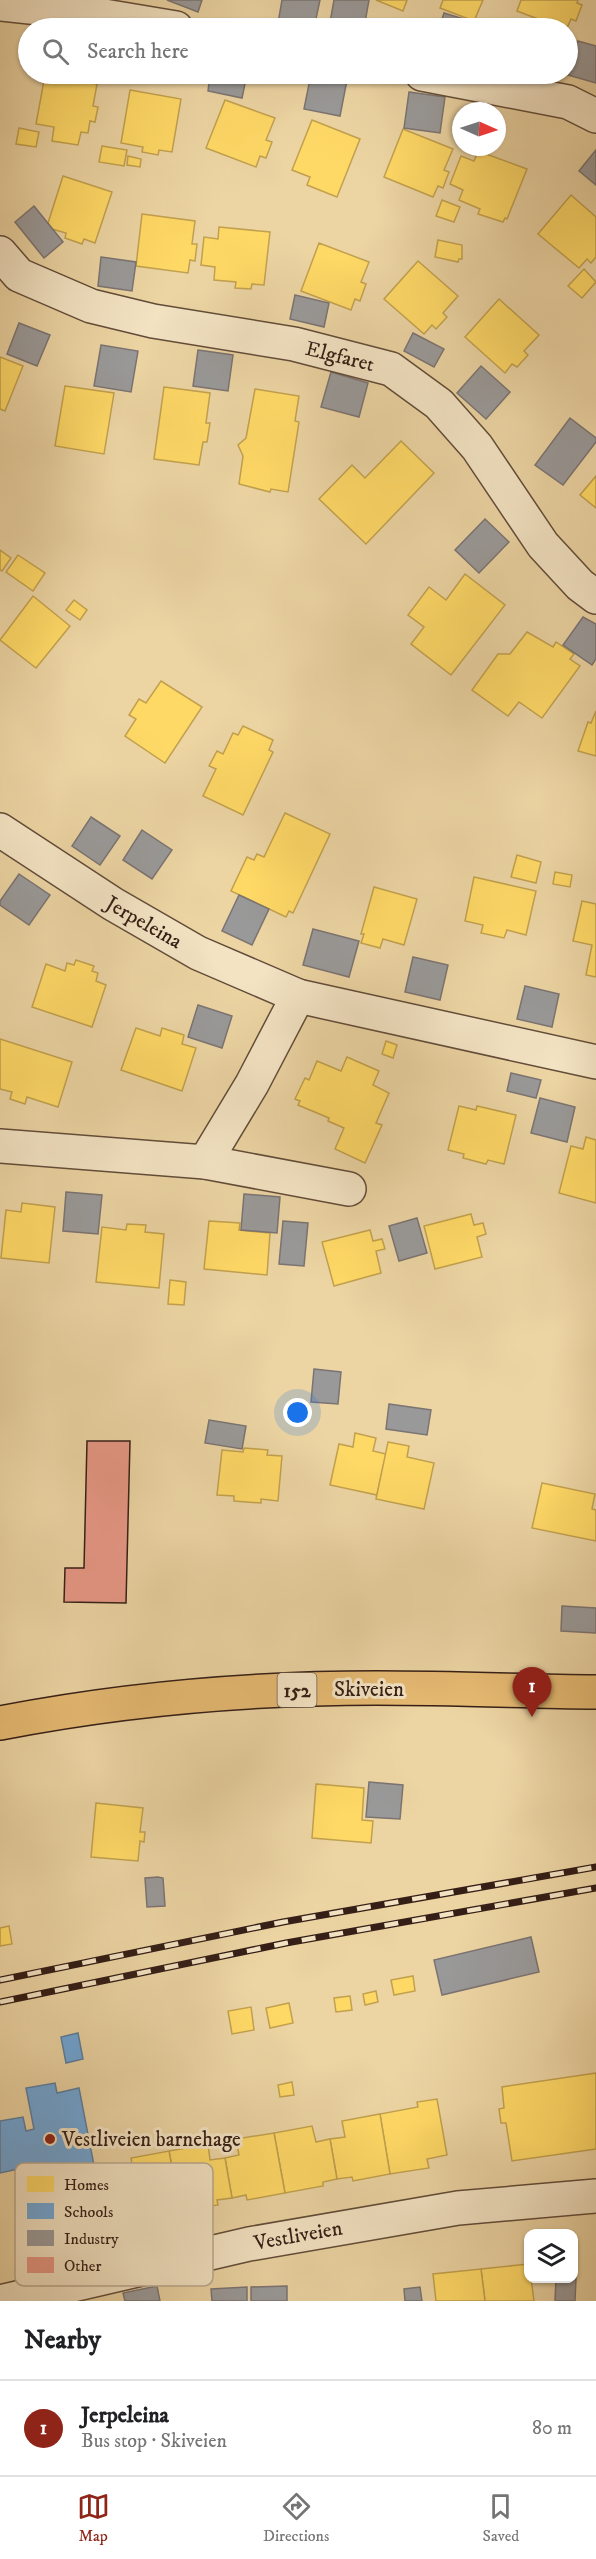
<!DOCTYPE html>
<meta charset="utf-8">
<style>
body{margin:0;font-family:"IM FELL DW Pica",serif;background:#f2f2f2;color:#202124}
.controls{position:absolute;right:18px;bottom:18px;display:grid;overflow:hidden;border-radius:12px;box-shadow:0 2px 4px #0004}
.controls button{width:54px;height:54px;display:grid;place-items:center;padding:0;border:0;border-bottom:2px solid #e0e0e0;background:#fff;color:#202124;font:30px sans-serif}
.compass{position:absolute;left:452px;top:102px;width:54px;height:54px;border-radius:50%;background:#fff;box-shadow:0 2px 4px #0004;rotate:93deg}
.you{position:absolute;left:298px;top:1413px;width:21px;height:21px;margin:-15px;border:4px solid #fff;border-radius:50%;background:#1a73e8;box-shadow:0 0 0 9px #1a73e833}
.badge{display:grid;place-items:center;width:39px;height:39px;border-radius:50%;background:#8f2418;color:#fff;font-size:20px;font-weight:700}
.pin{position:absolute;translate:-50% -50px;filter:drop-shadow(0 2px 3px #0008)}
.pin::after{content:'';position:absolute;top:32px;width:21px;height:18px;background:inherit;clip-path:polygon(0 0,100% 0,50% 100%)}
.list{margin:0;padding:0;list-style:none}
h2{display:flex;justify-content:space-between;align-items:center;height:78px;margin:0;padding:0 24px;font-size:26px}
h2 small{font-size:20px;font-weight:400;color:#757577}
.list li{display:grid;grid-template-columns:39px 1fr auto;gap:18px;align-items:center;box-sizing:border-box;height:96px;padding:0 24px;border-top:2px solid #e0e0e0}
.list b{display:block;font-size:22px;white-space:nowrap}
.list p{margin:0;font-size:20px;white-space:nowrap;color:#757577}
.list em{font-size:20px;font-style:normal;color:#757577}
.icon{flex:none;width:33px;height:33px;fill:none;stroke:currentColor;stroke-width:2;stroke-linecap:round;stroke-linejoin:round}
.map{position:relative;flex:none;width:596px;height:2301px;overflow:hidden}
.search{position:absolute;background:#fff;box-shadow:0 2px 4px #0004;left:18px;right:18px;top:18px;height:66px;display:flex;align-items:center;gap:15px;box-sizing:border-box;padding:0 21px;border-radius:33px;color:#757577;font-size:22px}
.sheet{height:174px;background:#fff}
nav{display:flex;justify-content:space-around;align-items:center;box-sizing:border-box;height:84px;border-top:2px solid #e0e0e0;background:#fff;font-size:16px;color:#757577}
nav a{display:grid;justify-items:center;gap:3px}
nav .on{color:#8f2418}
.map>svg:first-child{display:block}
.homes{fill:#ffd966;stroke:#c2a14e;stroke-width:1.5}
.schools{fill:#6fa8dc;stroke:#5d7fa1;stroke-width:1.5}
.industry{fill:#999;stroke:#7b7472;stroke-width:1.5}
.building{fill:#e79785;stroke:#341e16;stroke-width:1.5}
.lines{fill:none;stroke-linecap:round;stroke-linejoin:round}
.minor-casing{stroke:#624c39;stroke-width:36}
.primary-casing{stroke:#341e16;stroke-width:36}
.minor{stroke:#f3e3c3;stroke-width:33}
.primary{stroke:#e6ba72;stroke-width:33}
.rail-casing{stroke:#341e16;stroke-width:7}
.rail{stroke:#f3e3c3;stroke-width:4.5;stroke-dasharray:14;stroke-linecap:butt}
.poi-dot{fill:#8f2418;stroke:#f3e3c3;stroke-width:2}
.labels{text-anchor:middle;stroke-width:6;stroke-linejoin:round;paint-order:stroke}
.shield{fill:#f3e3c3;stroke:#6d594a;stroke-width:1.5}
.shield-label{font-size:20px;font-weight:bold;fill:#341e16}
.street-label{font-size:21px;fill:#341e16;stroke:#f3e3c3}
.poi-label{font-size:21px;fill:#341e16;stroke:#f3e3c3;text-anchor:start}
.key{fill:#f3e3c3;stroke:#baa88f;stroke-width:1.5}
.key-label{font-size:16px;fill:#341e16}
</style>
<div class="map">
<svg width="596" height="2301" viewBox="0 0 596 2301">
<rect width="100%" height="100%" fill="#ecd4a3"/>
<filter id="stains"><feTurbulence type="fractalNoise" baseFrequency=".00333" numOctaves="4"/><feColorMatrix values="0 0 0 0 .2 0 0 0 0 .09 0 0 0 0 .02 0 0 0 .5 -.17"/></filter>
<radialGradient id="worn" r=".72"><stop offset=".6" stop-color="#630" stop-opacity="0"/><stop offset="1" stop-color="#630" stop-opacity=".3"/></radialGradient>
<g class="homes">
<polygon points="376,0 407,0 403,11"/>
<polygon points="443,0 483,0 474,21 440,8"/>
<polygon points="521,0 578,0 577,3 582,5 576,21 571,19 567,28 562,28 517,11"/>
<polygon points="45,75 97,84 93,106 98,107 95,122 90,121 88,133 81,132 78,145 52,141 54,127 36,124"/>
<polygon points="130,90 181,99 172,152 159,150 158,155 142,152 143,147 121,143"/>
<polygon points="225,100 275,118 266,140 272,142 266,158 260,156 256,167 206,148"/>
<polygon points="312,120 360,139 337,197 307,185 310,177 292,170"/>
<polygon points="19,128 39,132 36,147 16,144"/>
<polygon points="403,129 453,149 444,170 449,172 443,188 438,186 433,197 384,177"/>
<polygon points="102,146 127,150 124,166 99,162"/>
<polygon points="478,151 527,169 507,219 505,218 503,222 478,214 480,209 459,200 463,190 450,184 461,156 474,161"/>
<polygon points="128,156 141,159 140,167 127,165"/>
<polygon points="63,176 112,192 95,243 84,239 82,244 65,238 66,233 52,229 48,223"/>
<polygon points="571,195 596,217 596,257 591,263 587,259 579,268 538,234"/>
<polygon points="442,200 460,207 454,222 436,216"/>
<polygon points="142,214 195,221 192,244 197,244 195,261 190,260 188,273 136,266"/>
<polygon points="219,227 270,232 264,285 252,284 251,289 235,288 236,282 214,280 215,267 201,265 204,237 218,239"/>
<polygon points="438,240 462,245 462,259 459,259 458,262 435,257"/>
<polygon points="319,243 369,262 361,282 366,284 360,301 355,299 351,310 301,291"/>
<polygon points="418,261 458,296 443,313 447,317 436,329 432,325 424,334 384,299"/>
<polygon points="584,269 596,282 582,298 568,286"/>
<polygon points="499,299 539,335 524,351 528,355 517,367 512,364 505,373 465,337"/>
<polygon points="0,357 23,366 5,411 0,409"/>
<polygon points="65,386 114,393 104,454 55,446"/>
<polygon points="164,387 210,393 206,423 210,423 207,442 203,442 199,465 154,459"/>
<polygon points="255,389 299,396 295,421 299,422 288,492 271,489 270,492 239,484 243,456 238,445 246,438"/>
<polygon points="401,441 434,473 366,544 319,499 352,465 365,478"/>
<polygon points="596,476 596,508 580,495"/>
<polygon points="0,550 11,558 2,571 0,570"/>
<polygon points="18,555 45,573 33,591 6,572"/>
<polygon points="465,574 505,605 451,675 411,644 424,627 408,615 429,587 446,600"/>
<polygon points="33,596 70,626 36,668 0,640"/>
<polygon points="74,600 87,610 80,620 66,610"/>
<polygon points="527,632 553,647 556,642 574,654 570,659 580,666 542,718 519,702 508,716 472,690 498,654 510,654"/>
<polygon points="161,681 202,707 165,763 125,736 136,719 129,715 139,699 146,703"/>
<polygon points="596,711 596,756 578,751 588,722 591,723"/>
<polygon points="243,726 273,740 269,750 273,752 243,815 203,796 216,769 209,766 217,751 223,754 233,733 238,735"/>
<polygon points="285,813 330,834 293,913 289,911 286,917 231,891 247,857 254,860 257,854 264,857"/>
<polygon points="517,855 541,862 536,883 511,877"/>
<polygon points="555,872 572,875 570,887 553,884"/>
<polygon points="474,877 536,891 526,935 507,930 504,938 481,933 483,925 465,921"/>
<polygon points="374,887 417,899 404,945 383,939 380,948 361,943 364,934 361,934"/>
<polygon points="582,901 596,904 596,977 586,975 592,945 573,941"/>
<polygon points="76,960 94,966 92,971 98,973 96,981 106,985 92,1027 32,1007 46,964 65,971 67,963 74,965"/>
<polygon points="136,1028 160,1036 162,1028 184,1035 182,1044 196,1048 182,1091 121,1070"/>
<polygon points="0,1039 72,1062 58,1107 27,1097 25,1104 10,1099 12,1092 0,1089"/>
<polygon points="386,1041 397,1045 393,1058 382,1054"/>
<polygon points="347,1057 379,1071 373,1085 389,1093 376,1123 382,1125 365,1163 335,1149 344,1128 328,1121 329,1118 298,1105 300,1101 295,1099 305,1078 309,1080 317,1061 341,1071"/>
<polygon points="459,1106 476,1110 477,1106 516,1115 504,1164 488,1160 486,1164 463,1158 464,1154 448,1150"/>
<polygon points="586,1137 596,1140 596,1203 559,1193 571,1146 583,1149"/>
<polygon points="22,1203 55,1207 49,1263 1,1258 6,1210 21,1212"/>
<polygon points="471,1214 474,1225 483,1223 486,1234 477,1237 482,1257 435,1269 424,1226"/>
<polygon points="209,1221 240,1223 239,1230 270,1233 267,1275 204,1269"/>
<polygon points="127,1224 146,1225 145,1232 164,1234 159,1288 96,1282 102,1227 126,1230"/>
<polygon points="370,1230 373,1241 382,1239 385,1249 376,1251 381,1273 334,1286 322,1242"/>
<polygon points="170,1280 186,1282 184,1305 168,1304"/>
<polygon points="355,1433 376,1438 373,1451 386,1454 377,1495 330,1485 339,1444 353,1447"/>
<polygon points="388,1442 409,1446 407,1457 434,1463 424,1509 376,1499"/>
<polygon points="244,1448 268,1450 267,1455 282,1456 278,1501 261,1499 261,1503 234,1501 234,1496 217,1495 222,1450 243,1452"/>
<polygon points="542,1483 595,1494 592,1509 596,1510 596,1541 532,1528"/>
<polygon points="316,1784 364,1788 362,1820 373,1821 371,1843 312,1838"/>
<polygon points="96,1803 143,1808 140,1832 145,1832 144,1842 140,1841 138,1861 91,1857"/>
<polygon points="9,1926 12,1944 0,1946 0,1928"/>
<polygon points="413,1976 415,1991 394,1995 391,1980"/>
<polygon points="376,1991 378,2002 365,2005 363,1994"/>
<polygon points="350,1996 352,2010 336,2012 334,1998"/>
<polygon points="289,2003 293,2023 270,2028 266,2008"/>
<polygon points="251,2007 254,2030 232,2034 228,2011"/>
<polygon points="596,2073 596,2149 512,2161 506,2123 501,2123 499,2109 504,2108 502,2087"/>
<polygon points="292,2082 294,2095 280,2097 278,2085"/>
<polygon points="437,2099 447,2155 427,2159 429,2168 390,2174 380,2114 418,2107 417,2102"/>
<polygon points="380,2114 390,2174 353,2181 352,2177 337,2179 330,2139 345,2137 342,2121"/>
<polygon points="312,2126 316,2142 330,2139 337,2179 323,2182 323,2186 285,2193 274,2133"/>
<polygon points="274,2133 285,2193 247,2200 246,2195 232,2198 225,2158 239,2155 236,2139"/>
<polygon points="208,2144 210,2160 225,2158 232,2198 217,2200 218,2205 180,2211 169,2151"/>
<polygon points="169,2151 180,2211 141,2218 131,2158"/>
<polygon points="528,2264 528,2278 531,2278 534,2301 485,2301 481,2269"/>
<polygon points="481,2269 485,2301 436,2301 433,2274"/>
</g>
<g class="schools">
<polygon points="78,2033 83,2059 66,2063 61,2037"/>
<polygon points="55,2083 57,2093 79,2088 98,2186 76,2190 80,2210 51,2216 41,2164 0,2173 0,2121 23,2117 26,2131 34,2129 26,2088"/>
</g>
<g class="industry">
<polygon points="167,0 202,0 198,12"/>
<polygon points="282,0 320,0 314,28 278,23"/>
<polygon points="334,0 369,0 364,28 329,28"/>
<polygon points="444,13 480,24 478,28 439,28"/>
<polygon points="497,20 519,28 494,28"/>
<polygon points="578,41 596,46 596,83 568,75"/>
<polygon points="202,74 247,74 242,98 208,91 209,83 201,81"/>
<polygon points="311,74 347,80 340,116 304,109"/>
<polygon points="409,92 445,97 440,133 404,128"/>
<polygon points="596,150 596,185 579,171"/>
<polygon points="34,206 63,242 44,258 15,222"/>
<polygon points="101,257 136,262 132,291 98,286"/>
<polygon points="295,295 329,303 324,327 290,319"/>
<polygon points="19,323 50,335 37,366 7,354"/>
<polygon points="413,333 444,349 434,367 404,351"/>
<polygon points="101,345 138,351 131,392 94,386"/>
<polygon points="198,350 233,355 228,391 193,386"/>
<polygon points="481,366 510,392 486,419 457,393"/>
<polygon points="331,372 368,383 359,417 321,407"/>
<polygon points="570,418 596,438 596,442 563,485 535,465"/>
<polygon points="485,519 509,542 479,573 455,550"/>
<polygon points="583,617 596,624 596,659 592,665 563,645"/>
<polygon points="91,817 120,836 100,865 72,846"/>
<polygon points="142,830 172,850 152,879 123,860"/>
<polygon points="19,874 50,895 29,925 0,905 0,901"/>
<polygon points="239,895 269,909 252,945 222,931"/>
<polygon points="313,929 359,941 349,977 303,965"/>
<polygon points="413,957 448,965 440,1000 405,992"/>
<polygon points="525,986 559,994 552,1027 517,1019"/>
<polygon points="198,1005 232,1016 222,1048 188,1037"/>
<polygon points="511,1073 541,1080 536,1098 507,1091"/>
<polygon points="540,1098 575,1107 567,1142 531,1133"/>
<polygon points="66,1192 102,1195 98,1234 63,1231"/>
<polygon points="244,1194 280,1197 277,1233 241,1230"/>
<polygon points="417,1218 427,1253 399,1261 389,1226"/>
<polygon points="283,1221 308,1223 304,1266 279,1264"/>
<polygon points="314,1369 341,1372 338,1404 311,1402"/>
<polygon points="389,1404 431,1410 427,1435 386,1429"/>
<polygon points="209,1420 246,1426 242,1449 205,1443"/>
<polygon points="562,1606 596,1608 596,1633 561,1631"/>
<polygon points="369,1782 403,1785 400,1819 366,1817"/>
<polygon points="158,1877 163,1878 165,1906 147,1907 145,1878"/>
<polygon points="531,1937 539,1972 442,1995 434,1960"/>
<polygon points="556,2278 576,2278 575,2301 555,2301"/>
<polygon points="157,2286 160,2301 125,2301 123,2293"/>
<polygon points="287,2286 287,2301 251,2301 251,2287"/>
<polygon points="247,2287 247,2301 212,2301 211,2289"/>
<polygon points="420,2287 422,2301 405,2301 404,2289"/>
</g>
<polygon class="building" points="87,1441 130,1441 126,1603 64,1602 65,1568 84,1568"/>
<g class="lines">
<g class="minor-casing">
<g id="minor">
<polyline points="0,4 86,13 176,28"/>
<polyline points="422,74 568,102 596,116"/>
<polyline points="0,253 19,275 91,306 153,321 294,344 391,369 439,404 477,447 543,545 580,585 596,597"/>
<polyline points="0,830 113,904 198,953 298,996 596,1062"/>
<polyline points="0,1146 205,1162 349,1189"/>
<polyline points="205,1162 252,1084 298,996"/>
<polyline points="4,2301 249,2244 458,2208 596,2196"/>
</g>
</g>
<g class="primary-casing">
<path id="primary" d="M0 1723C124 1699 250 1688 377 1688 450 1688 523 1691 596 1692"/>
</g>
<use href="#minor" class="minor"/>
<use href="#primary" class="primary"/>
<g class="rail-casing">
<g id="rail">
<polyline points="0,1980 283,1922 596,1867"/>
<polyline points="0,2002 286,1943 596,1888"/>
</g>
</g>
<use href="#rail" class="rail"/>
</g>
<circle class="poi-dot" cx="50" cy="2139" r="6"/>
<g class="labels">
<rect class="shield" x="277.5" y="1673" width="39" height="34" rx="4.5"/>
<g class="shield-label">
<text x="297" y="1697">152</text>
</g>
<g class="street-label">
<text transform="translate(340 356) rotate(14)" y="7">Elgfaret</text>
<text transform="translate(144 922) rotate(30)" y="7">Jerpeleina</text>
<text x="369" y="1696">Skiveien</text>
<text transform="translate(298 2235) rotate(-10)" y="7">Vestliveien</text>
</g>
<g class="poi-label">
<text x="62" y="2146">Vestliveien barnehage</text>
</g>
</g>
<rect x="15" y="2163" width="198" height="123" rx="9" class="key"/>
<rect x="27" y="2176" width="27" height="16" fill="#ffd966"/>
<rect x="27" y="2203" width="27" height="16" fill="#6fa8dc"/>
<rect x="27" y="2230" width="27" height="16" fill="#999"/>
<rect x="27" y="2257" width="27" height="16" fill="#e79785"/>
<g class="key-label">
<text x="64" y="2190">Homes</text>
<text x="64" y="2217">Schools</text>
<text x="64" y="2244">Industry</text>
<text x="64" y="2271">Other</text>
</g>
<rect width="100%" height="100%" filter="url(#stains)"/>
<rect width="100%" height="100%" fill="url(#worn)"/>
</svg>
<div class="controls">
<button><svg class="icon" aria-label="layers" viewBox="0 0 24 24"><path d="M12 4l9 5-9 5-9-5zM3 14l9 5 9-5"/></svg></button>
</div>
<svg class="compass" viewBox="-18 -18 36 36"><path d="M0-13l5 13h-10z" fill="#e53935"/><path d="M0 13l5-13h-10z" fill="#757577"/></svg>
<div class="you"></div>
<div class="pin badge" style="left:532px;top:1717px">1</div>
<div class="search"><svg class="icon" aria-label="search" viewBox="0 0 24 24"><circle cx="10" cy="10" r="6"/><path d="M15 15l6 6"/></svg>Search here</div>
</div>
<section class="sheet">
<h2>Nearby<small></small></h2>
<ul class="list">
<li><span class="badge">1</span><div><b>Jerpeleina</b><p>Bus stop · Skiveien</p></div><em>80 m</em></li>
</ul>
</section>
<nav>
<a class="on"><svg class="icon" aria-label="map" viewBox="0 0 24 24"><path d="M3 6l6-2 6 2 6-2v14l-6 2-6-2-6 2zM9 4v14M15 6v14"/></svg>Map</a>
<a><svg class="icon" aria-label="directions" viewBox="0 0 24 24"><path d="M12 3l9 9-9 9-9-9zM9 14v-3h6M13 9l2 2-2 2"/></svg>Directions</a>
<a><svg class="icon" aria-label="saved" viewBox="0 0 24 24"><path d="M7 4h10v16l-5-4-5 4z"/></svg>Saved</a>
</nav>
